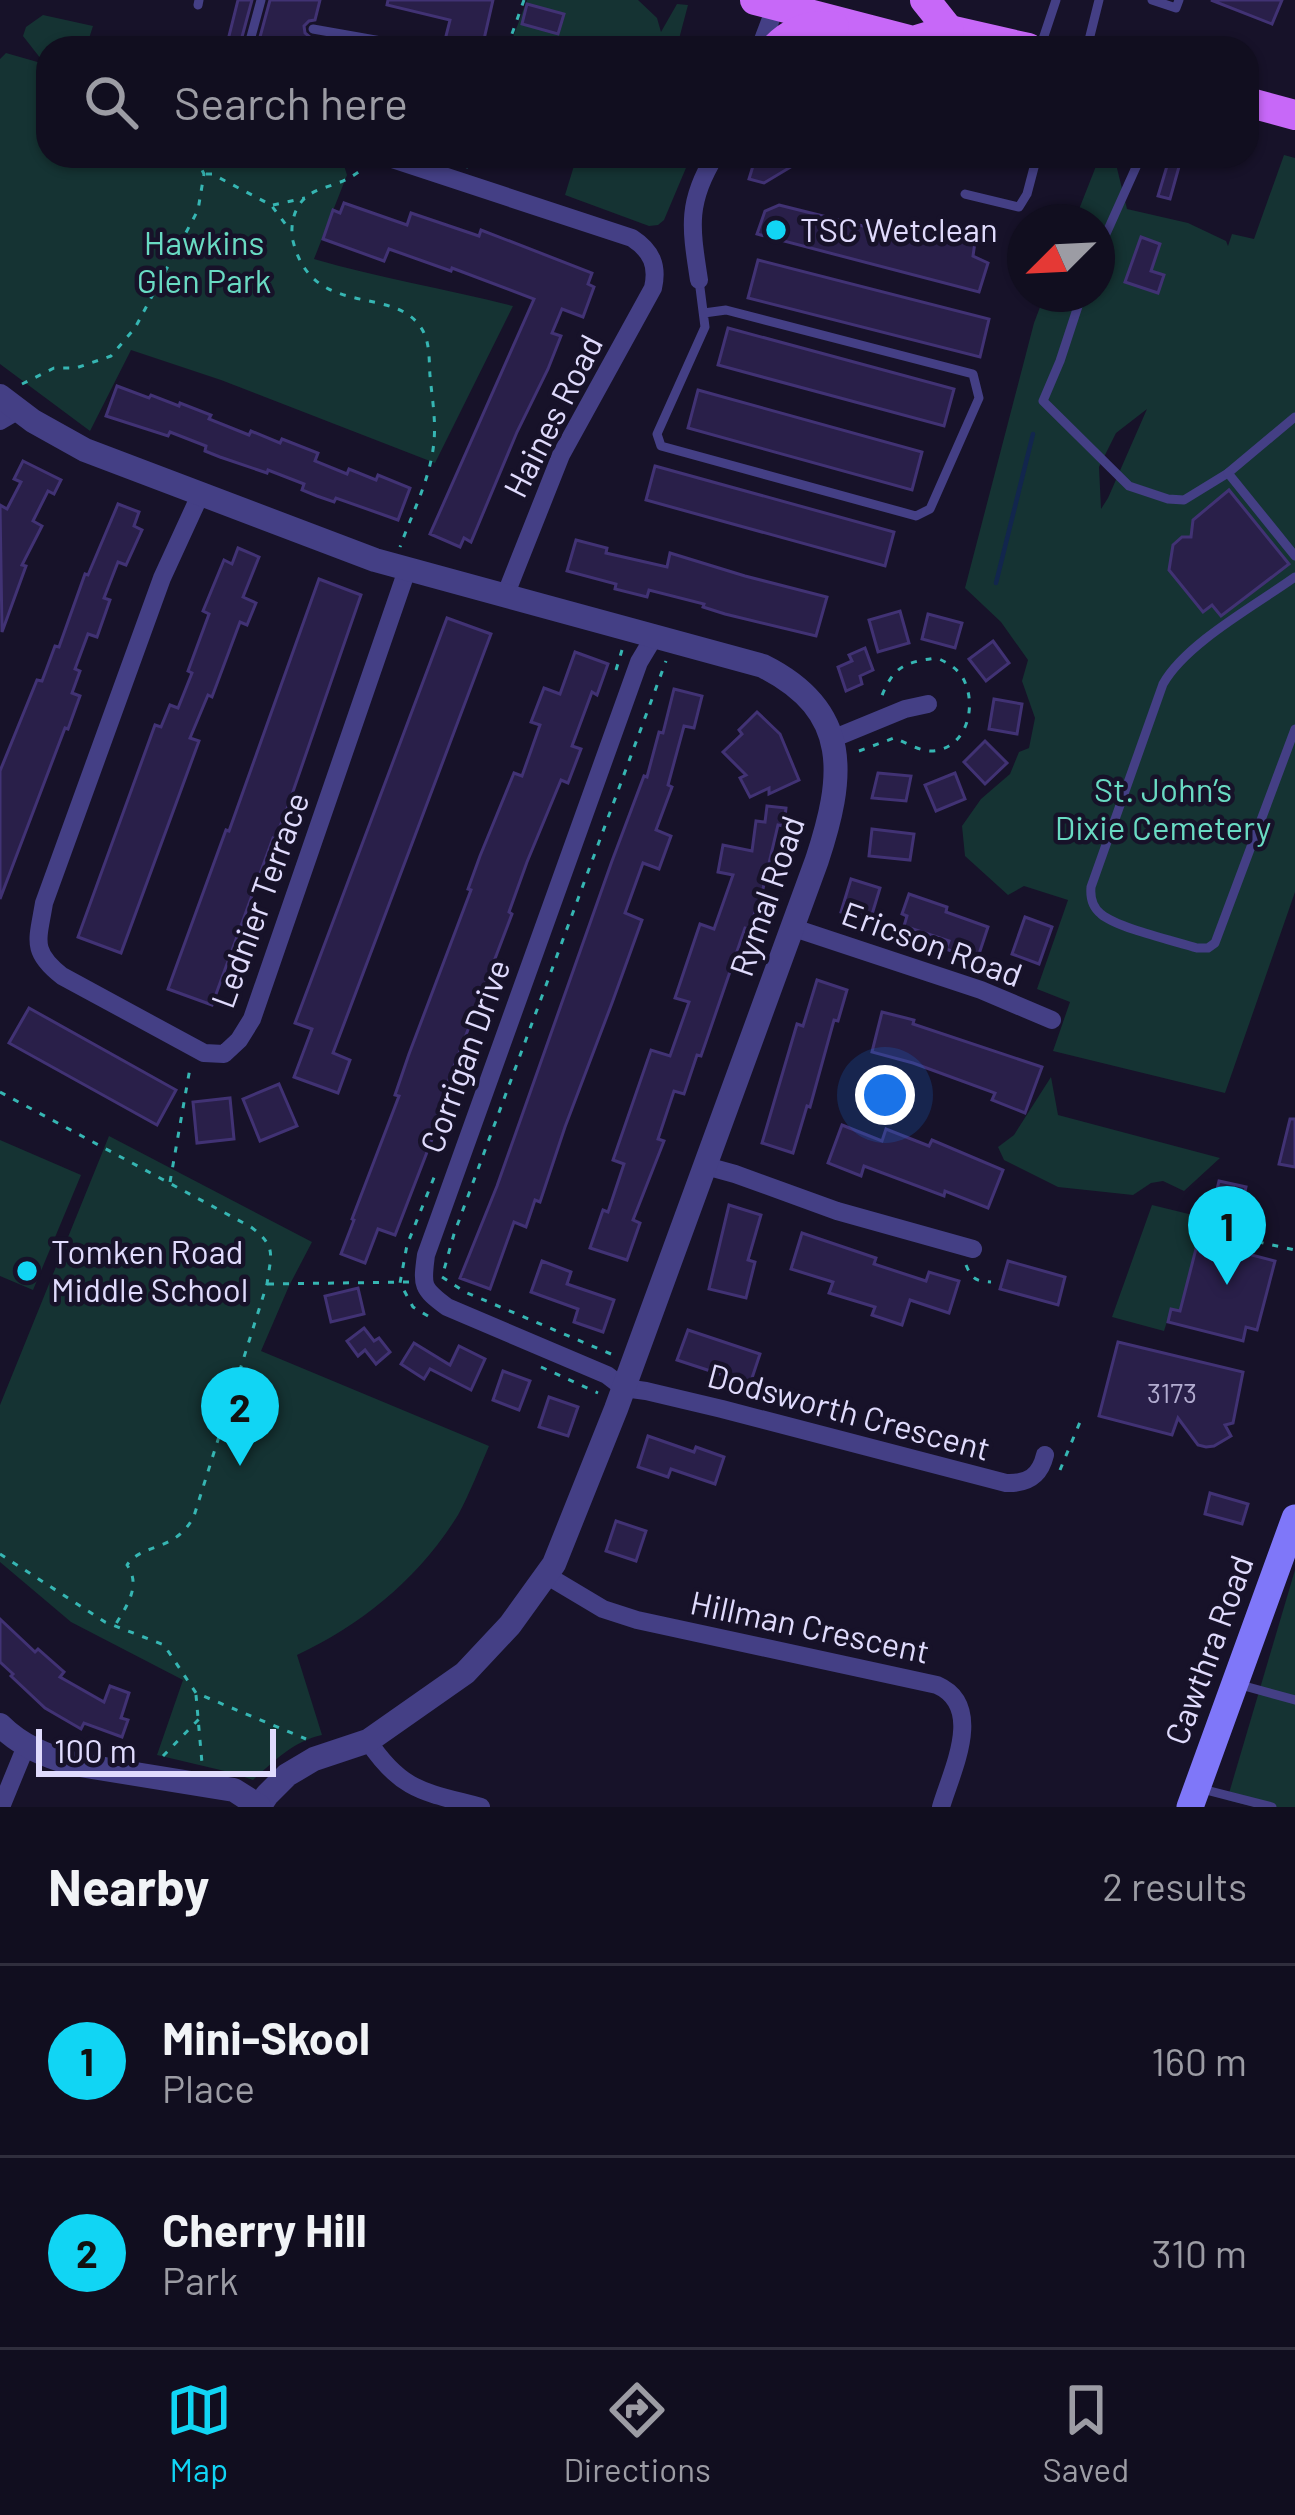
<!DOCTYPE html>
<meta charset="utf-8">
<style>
body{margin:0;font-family:Barlow,sans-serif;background:#1a1728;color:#f1f3f6}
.compass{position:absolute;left:1007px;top:204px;width:108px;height:108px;border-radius:50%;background:#110e1f;box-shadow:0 3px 9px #0004;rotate:246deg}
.scale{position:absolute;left:36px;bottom:30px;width:240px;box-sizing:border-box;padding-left:12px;border:6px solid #e0dbfd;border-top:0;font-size:33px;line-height:42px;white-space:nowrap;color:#e0dbfd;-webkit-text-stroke:9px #171229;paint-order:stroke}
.you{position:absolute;left:885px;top:1095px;width:42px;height:42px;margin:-30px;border:9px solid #fff;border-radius:50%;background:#1a73e8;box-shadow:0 0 0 18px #1a73e833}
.badge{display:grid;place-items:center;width:78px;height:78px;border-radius:50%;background:#11d5f4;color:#111;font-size:39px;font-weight:700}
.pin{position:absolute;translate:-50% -99px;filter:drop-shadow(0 3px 6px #0008)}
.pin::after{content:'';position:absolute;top:63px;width:42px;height:36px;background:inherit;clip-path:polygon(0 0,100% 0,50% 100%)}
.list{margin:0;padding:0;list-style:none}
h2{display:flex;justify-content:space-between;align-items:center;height:156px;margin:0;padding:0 48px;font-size:51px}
h2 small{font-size:39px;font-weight:400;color:#9c9ca4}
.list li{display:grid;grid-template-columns:78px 1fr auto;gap:36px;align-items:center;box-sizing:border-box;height:192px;padding:0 48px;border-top:3px solid #302e3d}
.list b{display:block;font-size:45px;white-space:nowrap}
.list p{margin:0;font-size:39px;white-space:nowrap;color:#9c9ca4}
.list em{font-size:39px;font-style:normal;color:#9c9ca4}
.icon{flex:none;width:66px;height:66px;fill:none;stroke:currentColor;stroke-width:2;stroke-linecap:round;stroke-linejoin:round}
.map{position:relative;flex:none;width:1295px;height:1807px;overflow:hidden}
.search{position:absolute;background:#110e1f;box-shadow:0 3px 9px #0004;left:36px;right:36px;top:36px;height:132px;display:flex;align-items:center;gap:30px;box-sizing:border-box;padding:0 42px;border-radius:36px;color:#9c9ca4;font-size:45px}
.sheet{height:540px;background:#110e1f}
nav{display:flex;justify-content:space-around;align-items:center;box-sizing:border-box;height:168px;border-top:3px solid #302e3d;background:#110e1f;font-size:33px;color:#9c9ca4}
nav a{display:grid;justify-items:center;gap:6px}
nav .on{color:#11d5f4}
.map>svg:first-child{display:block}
.green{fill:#153333;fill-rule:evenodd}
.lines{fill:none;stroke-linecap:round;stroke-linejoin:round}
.stream{stroke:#12264d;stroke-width:4.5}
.building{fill:#291f49;stroke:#413274;stroke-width:3}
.path{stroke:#36b6b3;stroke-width:3;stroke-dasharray:6 9;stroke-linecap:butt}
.service{stroke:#443f85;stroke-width:9}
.minor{stroke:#443f85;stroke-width:18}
.tertiary{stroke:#443f85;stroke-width:24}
.secondary{stroke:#7f77f9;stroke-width:27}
.primary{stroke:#c768f8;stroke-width:30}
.poi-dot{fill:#11d5f4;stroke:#171229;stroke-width:4.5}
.labels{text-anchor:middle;stroke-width:9;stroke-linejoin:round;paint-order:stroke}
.number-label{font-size:27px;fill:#b2acd0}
.poi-label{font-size:33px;fill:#e0dbfd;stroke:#171229;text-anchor:start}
.park-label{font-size:33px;fill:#69dbc3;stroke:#171229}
.street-label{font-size:33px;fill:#e0dbfd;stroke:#171229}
</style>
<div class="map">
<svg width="1295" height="1807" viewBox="0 0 1295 1807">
<rect width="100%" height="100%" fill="#171229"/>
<g class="green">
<polygon points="527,0 638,0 657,18 661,32 677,4 688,5 679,39 663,43 664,48 612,48 613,41 566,36 558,48 509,48"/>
<polygon points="43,15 93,26 86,48 48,48 48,60 41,59 23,36 26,27"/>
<path d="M6 53 48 65V156H341L347 175 314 259C379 278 447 289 513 306L435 463 221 380 131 350 90 431 0 364V59Z"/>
<path d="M1284 155 1295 158V892L1225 1093 1053 1051 1070 1002 1037 989 1068 900 1024 886 1008 895 965 856 962 826 981 799 1010 774 1019 752 1029 748 1035 718 1022 681 1028 660 1001 622 965 588 1034 323 1045 294H1097V222H1074L1100 156H1114L1127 209 1188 223 1226 241 1228 246 1232 234 1254 239ZM1147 409 1108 498 1101 509 1099 467 1116 433Z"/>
<polygon points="577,156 691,156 664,220 658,225 649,226 565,195"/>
<polygon points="1051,1077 1058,1115 1220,1158 1184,1191 1163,1181 1151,1183 1133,1195 1058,1187 1004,1160 998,1147 1014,1135"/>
<path d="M109 1136 312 1242 289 1286 261 1351 489 1446C479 1469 470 1493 458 1515 419 1578 363 1624 297 1655L322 1735C294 1741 274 1761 253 1780L233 1773 157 1755 183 1680 71 1622 0 1562V1405Z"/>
<polygon points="0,1140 81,1175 33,1290 0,1276"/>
<polygon points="1152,1205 1201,1217 1198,1241 1180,1311 1171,1309 1164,1331 1112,1317"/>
<polygon points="1295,1570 1295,1807 1255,1807 1227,1800"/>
</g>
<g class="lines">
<polyline class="stream" points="996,583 1033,434"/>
</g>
<g class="building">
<polygon points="238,0 252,0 239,48 226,48"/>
<polygon points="270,0 320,0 315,20 309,21 304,26 305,33 311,38 308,48 257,48"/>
<polygon points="388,0 493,0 482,48 443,48 450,20 387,5"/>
<polygon points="1211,0 1282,0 1272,24"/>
<polygon points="527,4 564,14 558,34 522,24"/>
<polygon points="756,156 809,156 764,183 749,179"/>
<polygon points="1170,156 1182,156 1170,199 1158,196"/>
<polygon points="344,203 407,225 411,213 479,236 481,230 592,273 588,284 594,287 583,317 562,309 552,333 561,336 548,369 517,432 471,542 464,538 460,547 430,534 534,299 452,268 451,271 389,249 384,261 323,239 333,210 340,213"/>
<polygon points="779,205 931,243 934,229 975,242 973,256 988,263 979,292 757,234 765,211"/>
<polygon points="1141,237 1160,244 1151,271 1164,275 1158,293 1125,282"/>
<polygon points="758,260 989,319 980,357 748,298"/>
<polygon points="728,328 954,389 944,426 718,365"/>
<polygon points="117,386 149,398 151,395 179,406 180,403 211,415 209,419 249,435 251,431 280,443 282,439 318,453 315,461 347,474 349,469 376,480 378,475 410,488 398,520 336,498 334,502 317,496 302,490 304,484 268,470 267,473 220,457 205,451 206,446 170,432 168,436 106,416"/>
<polygon points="698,390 922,452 912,490 688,428"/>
<polygon points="23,461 61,480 54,494 48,491 33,521 42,526 22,565 26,566 2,632 0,505 7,509 21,482 14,479"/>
<polygon points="655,466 894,532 885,566 646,500"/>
<polygon points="1229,490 1289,564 1221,616 1212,605 1203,612 1169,570 1173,545 1182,537 1191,537 1193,520"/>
<polygon points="118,504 139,512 134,526 142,530 126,565 118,562 104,598 110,600 97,637 88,634 75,669 80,671 72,693 80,696 68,729 65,728 0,899 0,771 37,680 42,681 55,646 59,647 85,574 88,575"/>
<polygon points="576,540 607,548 606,553 667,567 670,553 745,576 827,597 816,636 725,614 703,607 704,604 649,590 647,597 615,589 616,584 567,571"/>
<polygon points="238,548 259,557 243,597 256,603 247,625 240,622 212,697 208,695 190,738 199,741 121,953 78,937 155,725 161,727 170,705 178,708 192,673 188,671 209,614 203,611 224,560 232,564"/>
<polygon points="319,579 361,595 288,806 275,839 273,838 212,1005 168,989 226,830 229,831"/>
<polygon points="900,611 909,643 878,652 869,620"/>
<polygon points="928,614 962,623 955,648 922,639"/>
<polygon points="447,618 491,634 333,1053 350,1060 338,1093 294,1077 312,1029 295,1023"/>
<polygon points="993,641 1009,663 986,681 969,659"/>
<polygon points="865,648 873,670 860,676 862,684 846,691 838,667 852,661 849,655"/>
<polygon points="575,652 608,664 597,695 592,692 572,746 581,749 568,783 561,780 527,862 509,912 512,914 450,1077 436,1119 439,1121 395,1235 378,1229 365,1263 341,1254 354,1220 352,1219 399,1096 395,1095 409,1054 471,890 468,889 480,856 514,773 522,776 540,725 531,722 544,688 560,694"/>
<polygon points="674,689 702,696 694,728 684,726 668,785 672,787 656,830 671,836 659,869 643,863 625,913 642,920 612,1003 565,1127 540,1202 535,1200 526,1227 514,1222 490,1289 460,1278 497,1186 612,861 644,776 647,777 659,732 663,733"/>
<polygon points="994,699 1022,704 1017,734 989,729"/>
<polygon points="757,712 780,734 799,780 769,794 769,788 750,797 740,778 746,775 723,752 742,734 739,730"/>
<polygon points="985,741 1007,763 985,784 964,762"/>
<polygon points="878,773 911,776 906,801 872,798"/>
<polygon points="955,773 965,799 936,811 925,785"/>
<polygon points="767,806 786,808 784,826 778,825 762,893 749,929 745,928 701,1056 697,1055 684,1094 674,1091 658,1139 664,1141 633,1220 640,1223 627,1260 590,1248 603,1210 608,1212 624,1164 613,1160 651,1050 670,1056 689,1002 675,998 700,924 714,929 733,875 718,872 723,845 752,851 756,821 765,822"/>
<polygon points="872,829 914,834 910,860 869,856"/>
<polygon points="851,879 880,888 870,921 841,912"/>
<polygon points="909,894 947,907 946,912 988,927 977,960 946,949 949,941 904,926 907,916 902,914"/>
<polygon points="1025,917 1052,927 1039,964 1012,954"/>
<polygon points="817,980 847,990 838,1021 834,1020 810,1107 807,1106 793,1153 762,1143 797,1024 803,1026"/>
<polygon points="29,1008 176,1090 157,1125 9,1043"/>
<polygon points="882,1012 914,1020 913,1024 1042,1067 1025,1113 992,1100 995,1093 913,1063 872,1052"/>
<polygon points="279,1084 297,1126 260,1141 243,1099"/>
<polygon points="230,1098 234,1139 197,1143 193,1102"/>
<polygon points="1290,1119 1295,1119 1295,1167 1279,1164"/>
<polygon points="842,1125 882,1141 886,1129 929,1146 932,1140 1003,1170 988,1208 945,1191 944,1196 864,1166 861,1176 828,1163"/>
<polygon points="1219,1181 1246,1187 1241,1209 1214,1202"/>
<polygon points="729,1205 761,1215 748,1260 755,1262 746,1298 709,1289"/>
<polygon points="802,1233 876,1258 874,1264 926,1281 929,1272 959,1281 949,1313 910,1300 902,1325 872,1315 875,1307 829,1293 833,1282 791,1269"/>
<polygon points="1198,1241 1275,1261 1257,1330 1246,1327 1243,1341 1168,1322 1171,1309 1180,1311"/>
<polygon points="542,1261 571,1272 567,1284 614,1300 603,1332 574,1322 578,1309 531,1292"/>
<polygon points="1008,1261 1065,1277 1058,1305 1000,1289"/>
<polygon points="358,1288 364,1314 331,1322 325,1296"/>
<polygon points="364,1328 374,1341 379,1338 390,1352 376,1364 365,1350 358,1356 347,1341"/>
<polygon points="688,1330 760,1354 750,1384 677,1360"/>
<polygon points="1118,1342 1243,1372 1233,1423 1225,1425 1231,1436 1214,1446 1206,1447 1198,1445 1178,1418 1172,1435 1099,1416"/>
<polygon points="414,1343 450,1365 459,1346 485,1359 471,1390 430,1369 424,1379 401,1364"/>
<polygon points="503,1371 530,1381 519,1410 493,1400"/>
<polygon points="549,1397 578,1407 568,1436 539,1427"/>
<polygon points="648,1436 694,1452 696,1447 724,1457 715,1484 671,1469 668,1477 638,1467"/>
<polygon points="1210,1493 1248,1504 1242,1524 1205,1514"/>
<polygon points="616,1521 646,1531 636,1561 606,1551"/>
<polygon points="0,1619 35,1652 38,1649 64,1672 60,1677 104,1702 110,1686 129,1693 121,1718 128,1720 122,1737 84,1723 81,1729 45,1708 11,1676 13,1674 0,1662"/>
</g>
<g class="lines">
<g class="path">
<polyline points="507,48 524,0"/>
<path d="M370 163C363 169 355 175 347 179 334 186 316 188 305 198 293 209 290 227 293 241 313 322 396 282 423 331 430 344 429 361 430 376 432 397 436 420 434 441 431 478 412 513 400 547"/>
<polyline points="466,168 471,156"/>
<polyline points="206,174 212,174 271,205 290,230"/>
<polyline points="273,205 305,198"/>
<polyline points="22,384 54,368 76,368 111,356 135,328 198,210 204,174 195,156"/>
<polyline points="616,670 622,650"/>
<path d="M859 751 894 738C905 742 919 751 931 751 968 750 979 702 961 675 955 667 946 662 937 658 904 662 893 667 881 698L877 700"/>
<path d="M0 1092 251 1227C277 1247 271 1254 267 1284L194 1516C175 1553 143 1542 127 1565 142 1586 126 1607 114 1627"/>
<polyline points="170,1182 190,1068"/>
<polyline points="1199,1229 1295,1250"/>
<path d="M966 1265C972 1279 975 1281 991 1282"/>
<polyline points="268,1284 409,1282"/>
<polyline points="428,1316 413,1307 400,1283 407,1245 435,1175"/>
<polyline points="611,1354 465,1292 442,1277 454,1234 666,661"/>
<polyline points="541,1367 598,1393"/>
<polyline points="1060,1470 1080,1422"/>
<polyline points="0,1554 105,1622 164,1645 196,1693 306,1739"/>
<polyline points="196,1695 202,1763"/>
<polyline points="163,1756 199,1719"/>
</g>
<g class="service">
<polyline points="1152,0 1176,8 1179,0"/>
<polyline points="198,5 199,0"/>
<polyline points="313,29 398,44 400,48"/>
<polyline points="248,48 261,0"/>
<polyline points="1040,48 1056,0"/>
<polyline points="1087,48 1099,0"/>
<polyline points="965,194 1019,207 1027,194 1037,156"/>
<polyline points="1097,254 1141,156"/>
<polyline points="699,280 705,327 657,434 661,446 916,516 930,509 979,398 973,374 726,310 704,313"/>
<polyline points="1082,294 1060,361 1043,401 1129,486 1168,499 1184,500 1228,473 1295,417"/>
<polyline points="1228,473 1295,556"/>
<path d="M1295 577C1256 605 1186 643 1163 684L1091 887C1090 898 1092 907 1101 914 1117 928 1175 941 1197 948H1208L1215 943 1295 729"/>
<polyline points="1237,1684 1295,1700"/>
<polyline points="1202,1789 1272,1807"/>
</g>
<g class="minor">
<polyline points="760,48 778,0"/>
<path d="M383 156 632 238C652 251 658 266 653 288L561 455 505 596"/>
<path d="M699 280C691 228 686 203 715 156"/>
<polyline points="0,421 17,411"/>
<path d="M201 493 162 578 44 903C38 940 30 951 62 976L204 1053 224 1054 239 1040 252 1019 407 570"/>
<path d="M654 637 639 662 426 1255C422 1285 421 1288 447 1307L607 1375 624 1388 646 1391 722 1409 1006 1483C1028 1484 1040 1476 1045 1455"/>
<polyline points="832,739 905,709 928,704"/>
<polyline points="791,927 981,990 1052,1020"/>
<polyline points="706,1166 735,1174 837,1211 973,1249"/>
<path d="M546 1575 603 1609 637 1620 937 1685C985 1706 952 1770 941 1807"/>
<path d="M368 1741C402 1792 425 1792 481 1807"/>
<polyline points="1,1807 26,1746"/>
</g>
<g class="tertiary">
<path d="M0 396 33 421 85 450 375 560 763 666C853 711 844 778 817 860L616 1409 554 1564 510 1625 465 1673 368 1741 314 1759 287 1775 267 1795 259 1807"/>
<path d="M0 1725C21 1746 46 1756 74 1764L234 1790 259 1806"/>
</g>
<polyline class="secondary" points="1190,1807 1295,1518"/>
<g class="primary">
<polyline points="755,0 913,41 949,30 1028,48"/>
<polyline points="925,0 949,30"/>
<path d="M775 48C792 31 810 23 834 27"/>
<polyline points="1247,102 1295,115"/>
</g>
</g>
<g class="poi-dot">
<circle cx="776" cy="230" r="12"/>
<circle cx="27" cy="1271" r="12"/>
</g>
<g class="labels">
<g class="number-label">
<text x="1172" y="1403">3173</text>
</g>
<g class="poi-label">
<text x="800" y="242">TSC Wetclean</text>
<text x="51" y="1264">Tomken Road<tspan x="51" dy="38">Middle School</tspan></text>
</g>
<g class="park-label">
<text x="204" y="255">Hawkins<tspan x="204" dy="38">Glen Park</tspan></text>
<text x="1163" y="802">St. John’s<tspan x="1163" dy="38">Dixie Cemetery</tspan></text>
</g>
<g class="street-label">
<text transform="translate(553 416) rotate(-63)" y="12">Haines Road</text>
<text transform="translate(767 896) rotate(-71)" y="12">Rymal Road</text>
<text transform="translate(260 900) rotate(-70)" y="12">Lednier Terrace</text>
<text transform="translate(932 944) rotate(20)" y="12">Ericson Road</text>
<text transform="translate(465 1056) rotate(-70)" y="12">Corrigan Drive</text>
<text transform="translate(849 1412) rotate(15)" y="12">Dodsworth Crescent</text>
<text transform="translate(810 1627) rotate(12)" y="12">Hillman Crescent</text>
<text transform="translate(1209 1650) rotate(-70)" y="12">Cawthra Road</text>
</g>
</g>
</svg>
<svg class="compass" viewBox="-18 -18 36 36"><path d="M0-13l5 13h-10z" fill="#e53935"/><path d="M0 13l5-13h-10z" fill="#9c9ca4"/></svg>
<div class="scale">100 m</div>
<div class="you"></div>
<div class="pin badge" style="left:1227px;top:1285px">1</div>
<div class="pin badge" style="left:240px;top:1466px">2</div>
<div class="search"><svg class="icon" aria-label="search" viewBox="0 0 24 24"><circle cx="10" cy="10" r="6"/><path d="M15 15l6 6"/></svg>Search here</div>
</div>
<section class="sheet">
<h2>Nearby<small>2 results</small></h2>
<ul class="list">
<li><span class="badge">1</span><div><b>Mini-Skool</b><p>Place</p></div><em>160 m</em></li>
<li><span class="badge">2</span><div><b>Cherry Hill</b><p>Park</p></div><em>310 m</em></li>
</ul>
</section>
<nav>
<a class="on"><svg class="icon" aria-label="map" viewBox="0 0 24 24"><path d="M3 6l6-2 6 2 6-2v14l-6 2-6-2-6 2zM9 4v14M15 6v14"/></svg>Map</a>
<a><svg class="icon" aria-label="directions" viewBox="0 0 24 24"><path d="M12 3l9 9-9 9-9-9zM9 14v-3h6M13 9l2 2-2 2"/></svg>Directions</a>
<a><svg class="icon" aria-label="saved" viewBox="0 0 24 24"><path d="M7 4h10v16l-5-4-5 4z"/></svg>Saved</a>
</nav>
